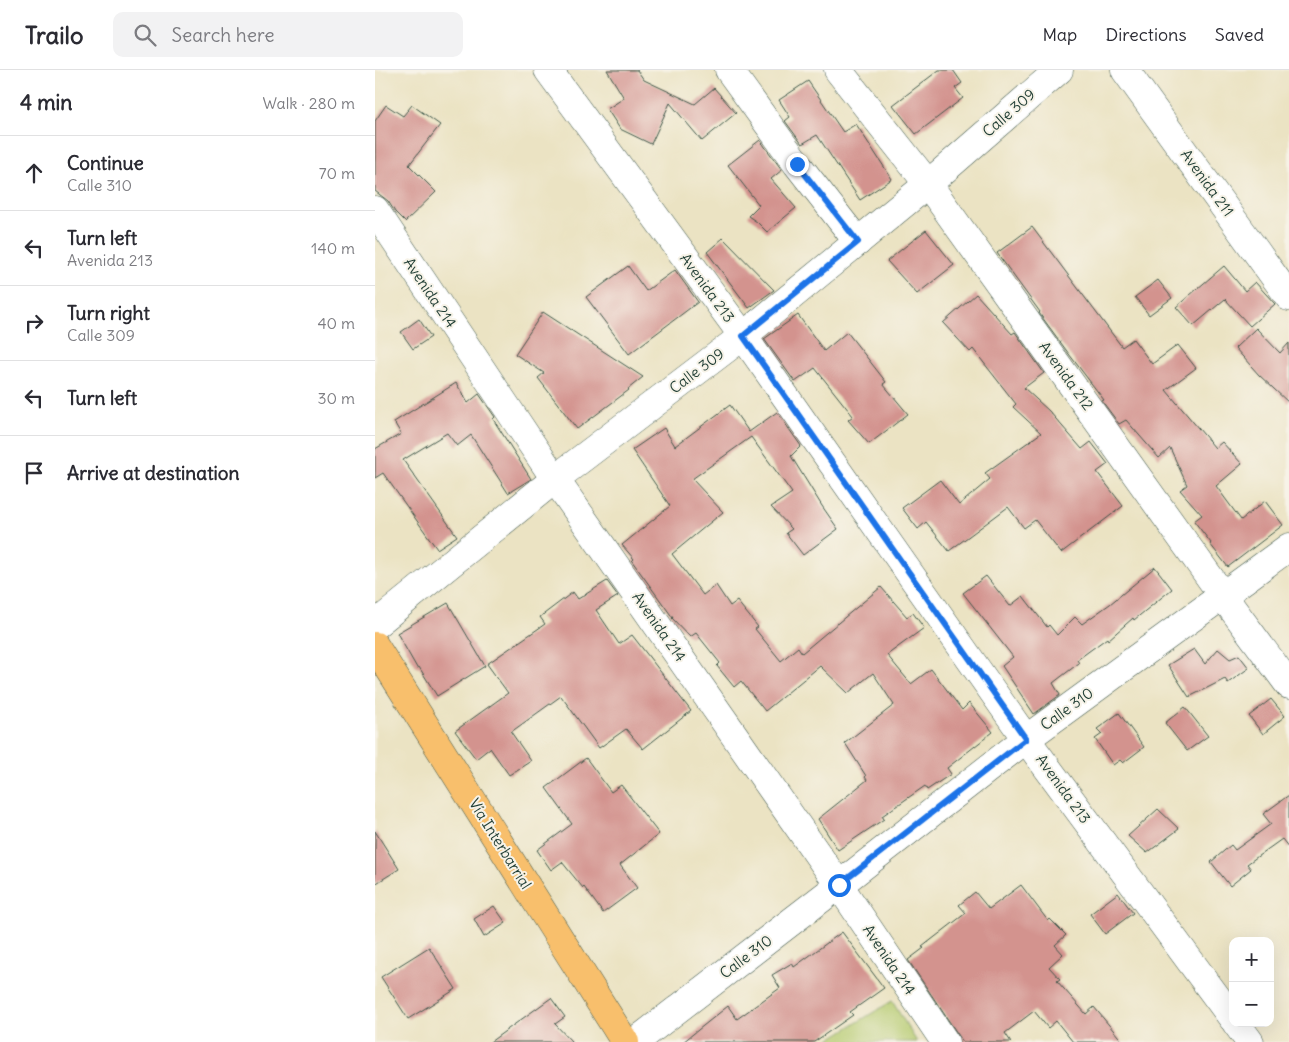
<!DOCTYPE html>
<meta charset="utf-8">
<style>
body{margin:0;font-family:Delius,sans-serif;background:#f2f2f3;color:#2b2b33}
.controls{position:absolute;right:15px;bottom:15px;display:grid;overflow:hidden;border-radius:10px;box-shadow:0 5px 20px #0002}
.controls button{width:45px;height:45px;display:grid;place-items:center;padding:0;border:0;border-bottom:1px solid #e1e1e2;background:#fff;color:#2b2b33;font:25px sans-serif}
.stop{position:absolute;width:15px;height:15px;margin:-11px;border:4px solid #1a73e8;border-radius:50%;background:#fff}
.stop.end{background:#1a73e8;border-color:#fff;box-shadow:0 1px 5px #0008}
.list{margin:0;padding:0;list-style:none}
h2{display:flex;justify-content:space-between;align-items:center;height:65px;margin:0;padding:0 20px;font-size:21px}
h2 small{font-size:16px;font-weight:400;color:#7c7c81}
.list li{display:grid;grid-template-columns:32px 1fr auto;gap:15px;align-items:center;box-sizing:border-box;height:75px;padding:0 20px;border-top:1px solid #e1e1e2}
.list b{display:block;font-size:19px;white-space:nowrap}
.list p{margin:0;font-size:16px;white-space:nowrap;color:#7c7c81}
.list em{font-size:16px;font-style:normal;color:#7c7c81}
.icon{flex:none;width:28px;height:28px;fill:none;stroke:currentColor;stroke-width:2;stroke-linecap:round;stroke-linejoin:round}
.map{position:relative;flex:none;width:914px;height:972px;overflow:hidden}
header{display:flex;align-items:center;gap:30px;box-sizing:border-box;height:70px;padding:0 25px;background:#fff;border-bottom:1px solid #e1e1e2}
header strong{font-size:24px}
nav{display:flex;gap:28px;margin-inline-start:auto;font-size:18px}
.search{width:350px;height:45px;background:#f2f2f3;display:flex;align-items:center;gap:12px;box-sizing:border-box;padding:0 18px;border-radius:10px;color:#7c7c81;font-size:19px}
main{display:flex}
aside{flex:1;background:#fff}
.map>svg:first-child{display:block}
.green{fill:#b5ca6e;stroke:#6a8451}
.building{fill:#d3938e}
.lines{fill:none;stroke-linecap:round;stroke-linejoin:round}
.minor-casing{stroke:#3e5649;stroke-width:29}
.major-casing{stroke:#3e5649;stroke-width:29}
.minor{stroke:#fff;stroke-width:28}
.major{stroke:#f8bf6c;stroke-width:28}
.route{stroke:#1a73e8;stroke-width:6}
.labels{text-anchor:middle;stroke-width:4;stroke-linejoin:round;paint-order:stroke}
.street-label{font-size:15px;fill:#1f3d34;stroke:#f7f3e8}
</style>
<header>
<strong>Trailo</strong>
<div class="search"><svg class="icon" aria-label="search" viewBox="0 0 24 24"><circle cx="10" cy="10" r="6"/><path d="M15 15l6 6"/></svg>Search here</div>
<nav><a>Map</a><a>Directions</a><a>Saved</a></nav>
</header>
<main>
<aside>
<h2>4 min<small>Walk · 280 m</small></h2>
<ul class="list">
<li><svg class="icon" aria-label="ahead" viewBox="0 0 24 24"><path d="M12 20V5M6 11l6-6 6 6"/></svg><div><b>Continue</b><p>Calle 310</p></div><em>70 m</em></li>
<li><svg class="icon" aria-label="left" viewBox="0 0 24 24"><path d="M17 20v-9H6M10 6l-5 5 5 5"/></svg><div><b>Turn left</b><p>Avenida 213</p></div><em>140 m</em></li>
<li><svg class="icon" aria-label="right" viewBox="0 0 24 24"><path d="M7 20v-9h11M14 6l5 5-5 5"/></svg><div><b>Turn right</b><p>Calle 309</p></div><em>40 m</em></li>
<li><svg class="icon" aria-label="left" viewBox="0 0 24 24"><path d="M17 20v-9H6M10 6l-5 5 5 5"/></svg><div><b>Turn left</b></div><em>30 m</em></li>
<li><svg class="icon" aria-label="arrive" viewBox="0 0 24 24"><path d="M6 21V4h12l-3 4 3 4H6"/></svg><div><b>Arrive at destination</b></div></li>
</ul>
</aside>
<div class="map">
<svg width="914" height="972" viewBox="0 0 914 972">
<rect width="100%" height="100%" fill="#f7f3e8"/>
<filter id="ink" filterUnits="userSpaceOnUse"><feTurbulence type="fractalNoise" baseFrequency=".02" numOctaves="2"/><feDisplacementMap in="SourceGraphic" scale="10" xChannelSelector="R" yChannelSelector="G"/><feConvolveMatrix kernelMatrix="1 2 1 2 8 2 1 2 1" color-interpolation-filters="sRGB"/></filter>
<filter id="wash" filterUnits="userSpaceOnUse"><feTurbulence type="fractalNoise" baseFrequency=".0096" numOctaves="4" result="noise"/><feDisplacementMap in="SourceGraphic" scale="20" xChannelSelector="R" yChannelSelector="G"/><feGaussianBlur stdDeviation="1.12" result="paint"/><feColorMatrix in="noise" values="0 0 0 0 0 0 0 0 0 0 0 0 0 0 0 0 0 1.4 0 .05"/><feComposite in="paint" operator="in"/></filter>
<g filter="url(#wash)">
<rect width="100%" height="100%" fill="#ebe3c3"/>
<polygon class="green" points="517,931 542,972 450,972"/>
<g id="blocks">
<g class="building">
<polygon points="232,0 262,0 269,10 320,34 339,18 361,43 327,71 295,33 276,74 245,59 232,39 249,28"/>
<polygon points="564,0 578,0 587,13 580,18 588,28 541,64 518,35"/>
<polygon points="433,11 468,62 481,54 517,109 485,130 442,65 427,74 410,51 415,47 404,30"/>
<polygon points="11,35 28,46 37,35 65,55 34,95 61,122 30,152 20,142 13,131 0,121 0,51"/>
<polygon points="385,70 407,100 396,109 421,138 392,162 382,152 373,146 384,135 353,95"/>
<polygon points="657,157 747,277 758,269 777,294 803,275 821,298 791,320 840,378 847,372 867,394 841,416 866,450 890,431 908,455 853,497 835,474 836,473 819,451 827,445 805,420 812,415 795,378 784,388 751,350 744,354 727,331 729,330 694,284 664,243 665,242 622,183"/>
<polygon points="551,160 579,195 542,224 512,191"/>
<polygon points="348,168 399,220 374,238 332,182"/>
<polygon points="253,196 271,221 300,200 323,232 254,284 211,227"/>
<polygon points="849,196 870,221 880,212 900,234 875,256 850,229 818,256 801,237"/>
<polygon points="783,210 797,228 774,245 760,227"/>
<polygon points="601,224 637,264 640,262 669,303 649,318 674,341 707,379 716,372 733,394 722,402 748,436 686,483 660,450 649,458 633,437 574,481 551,452 543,459 527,438 565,410 584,435 615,409 610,403 666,363 638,337 641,334 598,279 595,282 568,253"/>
<polygon points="168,242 268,307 253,319 254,320 202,359 163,308 169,303 140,284"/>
<polygon points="423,245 449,281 472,262 511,312 508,314 533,344 494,374 473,350 478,346 440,298 420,312 389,269"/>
<polygon points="44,249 56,267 38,279 26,262"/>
<polygon points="881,258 905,283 914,273 914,333 884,305 860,278"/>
<polygon points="81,313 93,333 104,324 120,347 118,349 156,409 133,423 96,365 82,376 72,363 28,390 82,466 62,479 8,403 0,408 0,379 26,364 19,352"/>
<polygon points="355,335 374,362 402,342 426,376 416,386 447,436 463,459 428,485 411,463 417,459 396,437 417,423 376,367 317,409 348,442 297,484 328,525 341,515 355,536 362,531 383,557 380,559 406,591 423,577 427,583 506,517 532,547 538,543 549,558 512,585 536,614 556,599 587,640 594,633 618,662 572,698 576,704 552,720 550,716 507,746 509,749 463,780 443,749 492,710 490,707 491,706 470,673 519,635 498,603 473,623 445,596 390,641 366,611 359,617 342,596 345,593 321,563 315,567 297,548 298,548 257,491 259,489 247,475 295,436 257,380 289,358 300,376"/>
<polygon points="780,497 797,519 759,550 758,548 733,570 732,568 702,590 704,593 678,613 685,625 659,644 627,596 638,587 588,523 611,506 635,536 648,526 672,557 674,555 682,565 700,547 707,554 735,534"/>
<polygon points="232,511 243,526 221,540 244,574 257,565 316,641 268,679 251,659 224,678 186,626 136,662 156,691 134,705 115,678 101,689 80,661 133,623 112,594 170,554 165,547 198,522 203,529"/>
<polygon points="73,533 110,596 62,626 44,597 42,598 22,563"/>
<polygon points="819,579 830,594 843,579 855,589 864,585 874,598 853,613 850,609 814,627 793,595"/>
<polygon points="896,629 910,646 888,664 874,646"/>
<polygon points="810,637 833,666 812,681 790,653"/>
<polygon points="744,643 769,677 748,693 745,690 738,695 720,669 727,664 722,659"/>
<polygon points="211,688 236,722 246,715 284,764 245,795 262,818 228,843 209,817 208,818 187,792 176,800 162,780 197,754 171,718"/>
<polygon points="914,725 914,778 907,769 872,794 876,799 855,816 836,792 856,775 860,780 896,754 888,744"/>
<polygon points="783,739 804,759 772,783 753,766"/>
<polygon points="0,761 24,799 0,814"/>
<polygon points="646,815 673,851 675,849 691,865 680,875 688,884 674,897 685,909 682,911 711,944 719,937 748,972 698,972 681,951 673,958 659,941 630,963 636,972 588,972 533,890 549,878 547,877 591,843 584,835 600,822 614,839"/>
<polygon points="743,823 758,843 730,864 715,844"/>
<polygon points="119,836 131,853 109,867 99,849"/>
<polygon points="467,862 509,918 475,942 478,945 439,972 308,972 353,936 362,949 405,918 397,905 417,893 419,897"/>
<polygon points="54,877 81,919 33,949 6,907"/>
<polygon points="176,928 190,947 180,954 197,972 115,972"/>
</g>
</g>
</g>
<g filter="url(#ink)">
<use href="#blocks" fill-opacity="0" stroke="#3e5649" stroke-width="1"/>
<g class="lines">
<g class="minor-casing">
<g id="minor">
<polyline points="173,0 368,266 651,669 858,949"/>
<polyline points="354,0 422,94 483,172"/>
<polyline points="463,0 553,114 848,526 914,615"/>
<polyline points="750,0 914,227"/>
<polyline points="0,140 180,409 464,815 570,972"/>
<polyline points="0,555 180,409 368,266 553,114 684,0"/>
<polyline points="861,953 875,972"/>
<polyline points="260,972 464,815 651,669 914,477"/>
</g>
</g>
<g class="major-casing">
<polyline id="major" points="0,576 250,972"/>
</g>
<use href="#minor" class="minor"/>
<use href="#major" class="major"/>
</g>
</g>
<g class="lines" filter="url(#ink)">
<polyline class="route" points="422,94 483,172 368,266 651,669 464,815"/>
</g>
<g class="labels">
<g class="street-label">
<text transform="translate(634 43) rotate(-41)" y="5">Calle 309</text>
<text transform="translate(832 113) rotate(54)" y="5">Avenida 211</text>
<text transform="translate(332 218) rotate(54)" y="5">Avenida 213</text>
<text transform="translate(55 223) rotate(56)" y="5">Avenida 214</text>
<text transform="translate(322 301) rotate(-37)" y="5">Calle 309</text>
<text transform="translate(691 306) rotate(54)" y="5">Avenida 212</text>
<text transform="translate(284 557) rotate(55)" y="5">Avenida 214</text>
<text transform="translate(692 639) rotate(-36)" y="5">Calle 310</text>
<text transform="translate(688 719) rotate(54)" y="5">Avenida 213</text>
<text transform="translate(125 774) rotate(58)" y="5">Vía Interbarrial</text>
<text transform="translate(371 887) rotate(-37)" y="5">Calle 310</text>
<text transform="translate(514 890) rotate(56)" y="5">Avenida 214</text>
</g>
</g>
</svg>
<div class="controls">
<button>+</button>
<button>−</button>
</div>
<div class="stop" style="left:464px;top:815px"></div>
<div class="stop end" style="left:422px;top:94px"></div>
</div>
</main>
